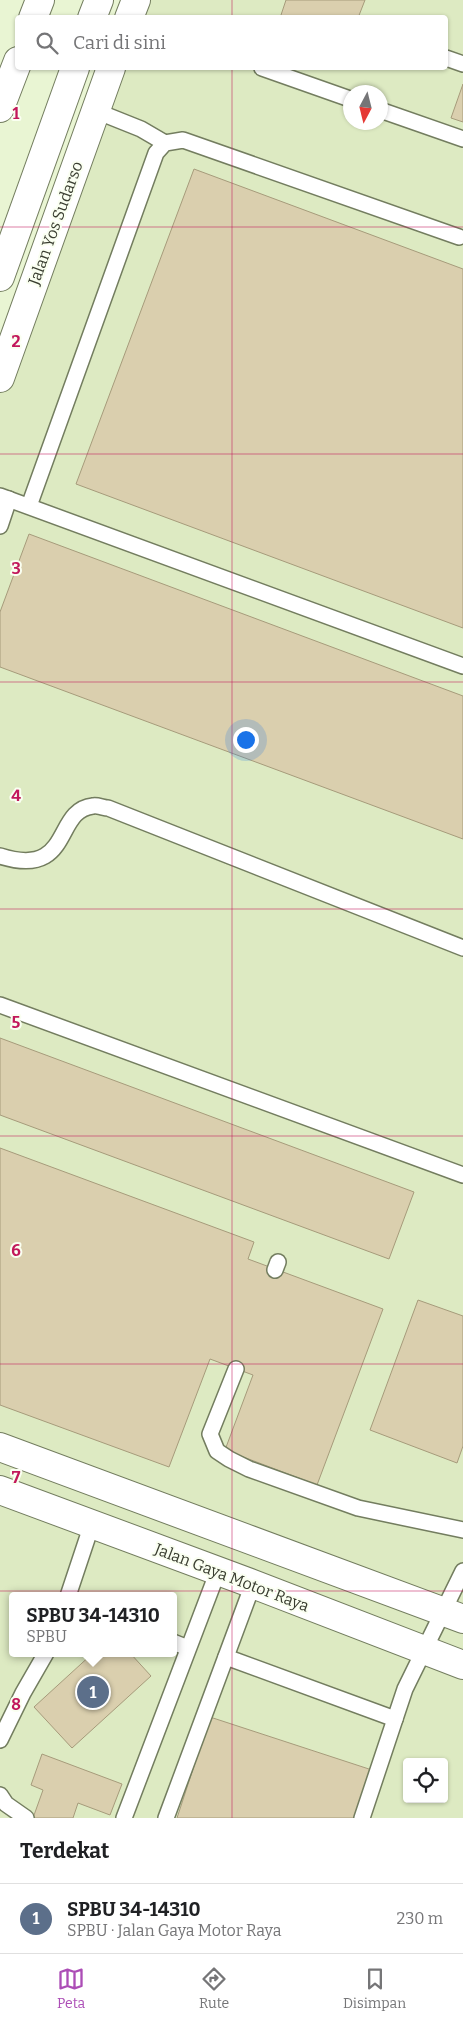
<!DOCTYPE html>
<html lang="id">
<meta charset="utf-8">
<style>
body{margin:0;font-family:Bitter,serif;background:#f2f2f2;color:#202124}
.controls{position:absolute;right:15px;bottom:15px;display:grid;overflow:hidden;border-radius:5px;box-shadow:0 1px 4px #0004}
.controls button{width:45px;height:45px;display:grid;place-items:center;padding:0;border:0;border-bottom:1px solid #e0e0e0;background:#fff;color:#202124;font:25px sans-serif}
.compass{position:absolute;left:343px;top:85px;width:45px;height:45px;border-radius:50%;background:#fff;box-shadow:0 1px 4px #0004;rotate:187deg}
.you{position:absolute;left:245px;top:739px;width:18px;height:18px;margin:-12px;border:4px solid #fff;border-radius:50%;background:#1a73e8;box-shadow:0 0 0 8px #1a73e833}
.badge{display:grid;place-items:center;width:32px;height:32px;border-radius:50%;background:#ac4db6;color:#fff;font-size:16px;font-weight:700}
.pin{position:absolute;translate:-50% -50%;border:2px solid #fff;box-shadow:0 1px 5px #0006}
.popup{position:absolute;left:9px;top:1592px;width:168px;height:65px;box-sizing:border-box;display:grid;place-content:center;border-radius:5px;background:#fff;filter:drop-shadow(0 1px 4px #0005);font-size:16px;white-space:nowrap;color:#757577}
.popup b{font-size:19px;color:#202124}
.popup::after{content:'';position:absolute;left:50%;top:100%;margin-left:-10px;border:10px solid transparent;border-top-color:#fff}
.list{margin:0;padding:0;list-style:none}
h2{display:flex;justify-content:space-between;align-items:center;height:65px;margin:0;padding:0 20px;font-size:21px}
h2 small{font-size:16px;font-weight:400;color:#757577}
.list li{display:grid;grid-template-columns:32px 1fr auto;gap:15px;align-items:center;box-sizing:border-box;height:70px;padding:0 20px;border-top:1px solid #e0e0e0}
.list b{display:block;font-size:19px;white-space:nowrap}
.list p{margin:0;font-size:16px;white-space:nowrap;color:#757577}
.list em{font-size:16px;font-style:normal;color:#757577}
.icon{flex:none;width:28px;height:28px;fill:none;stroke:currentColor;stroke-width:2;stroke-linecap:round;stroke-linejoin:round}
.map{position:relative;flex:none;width:463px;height:1818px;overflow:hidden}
.search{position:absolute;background:#fff;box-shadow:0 1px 4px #0004;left:15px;right:15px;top:15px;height:55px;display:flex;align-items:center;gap:12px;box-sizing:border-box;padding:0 18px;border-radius:5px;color:#757577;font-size:19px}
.sheet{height:135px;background:#fff}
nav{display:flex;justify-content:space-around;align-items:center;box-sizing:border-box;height:70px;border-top:1px solid #e0e0e0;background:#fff;font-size:14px;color:#757577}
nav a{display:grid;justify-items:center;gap:2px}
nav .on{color:#ac4db6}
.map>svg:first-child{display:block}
.built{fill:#ddeac2;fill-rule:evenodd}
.building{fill:#dacfae;stroke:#a69b7b}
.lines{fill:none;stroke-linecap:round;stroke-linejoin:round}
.lane-casing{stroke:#737d5f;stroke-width:18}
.secondary-casing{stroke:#737d5f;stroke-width:30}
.highway-casing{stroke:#737d5f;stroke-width:30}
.lane{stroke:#fff;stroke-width:15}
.secondary{stroke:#fff;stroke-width:28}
.highway{stroke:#fff;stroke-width:28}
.grid{fill:none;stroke:#c2185b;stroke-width:1;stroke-opacity:0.55}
.labels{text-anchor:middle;stroke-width:4;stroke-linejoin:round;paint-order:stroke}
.street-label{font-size:16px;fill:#3a3e31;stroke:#fafff1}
.grid-label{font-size:16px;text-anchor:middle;font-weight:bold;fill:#c2185b;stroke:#fafff1;stroke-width:4;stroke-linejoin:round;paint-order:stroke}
</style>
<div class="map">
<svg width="463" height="1818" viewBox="0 0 463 1818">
<rect width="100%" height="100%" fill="#e9f5d3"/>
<path class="built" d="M136 0H463V1818H0V378L111 68H446V18L129 17ZM350 92H380V122H350ZM13 1596H173V1653H13ZM407 1762H444V1799H407Z"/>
<g class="building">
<polygon points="286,0 365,0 358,18 280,18"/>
<polygon points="463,84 463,122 451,118"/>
<polygon points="194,169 463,269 463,628 76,484"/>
<polygon points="29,534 463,696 463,839 0,667 0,612"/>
<polygon points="0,1038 414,1192 389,1259 0,1115"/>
<polygon points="0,1148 254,1242 248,1259 383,1309 317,1485 225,1450 253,1375 210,1359 169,1467 0,1405"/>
<polygon points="418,1300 463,1316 463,1446 457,1463 370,1430"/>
<polygon points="93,1653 130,1653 151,1676 72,1748 34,1707"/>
<polygon points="210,1717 372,1770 356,1818 177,1818"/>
<polygon points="42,1754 122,1784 110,1815 78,1803 73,1818 33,1818 43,1790 31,1785"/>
</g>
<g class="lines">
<g class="lane-casing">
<g id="lane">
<polyline points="446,58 463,64"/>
<polyline points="262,68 350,99"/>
<polyline points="380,110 463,139"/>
<polyline points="96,111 141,129 165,143"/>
<polyline points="0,496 463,666"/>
<polyline points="29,506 156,153 165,143 183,140 459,237"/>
<polyline points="0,526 9,499"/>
<path d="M0 856C73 879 53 810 93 806 97 805 104 808 108 808L463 948"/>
<polyline points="0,1005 463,1175"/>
<polyline points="275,1270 278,1262"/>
<polyline points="236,1369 210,1434 217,1451 229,1459 249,1469 358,1508 463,1530"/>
<polyline points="68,1596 92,1524"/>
<polyline points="173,1642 188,1648"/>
<polyline points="226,1657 395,1719"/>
<polyline points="0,1740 23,1693 46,1653"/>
<polyline points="0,1795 6,1804 26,1818"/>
<polyline points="124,1818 218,1571"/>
<polyline points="166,1818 253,1584"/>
<polyline points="362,1818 405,1689 463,1571"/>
</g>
</g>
<g class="secondary-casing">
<g id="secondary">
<polyline points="0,1447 463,1619"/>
<polyline points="0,1490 253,1584 463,1665"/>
</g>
</g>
<g class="highway-casing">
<g id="highway">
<polyline points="33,18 40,0"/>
<polyline points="92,18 99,0"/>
<polyline points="129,18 136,0"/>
<polyline points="0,108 18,61"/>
<polyline points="0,277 75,68"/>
<polyline points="0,378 111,68"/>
</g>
</g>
<use href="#lane" class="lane"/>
<use href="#secondary" class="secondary"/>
<use href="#highway" class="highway"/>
</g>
<path class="grid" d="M232 0V18M232 68V1818M0 227H463M0 454H463M0 682H463M0 909H463M0 1136H463M0 1364H463M0 1591H463"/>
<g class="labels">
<g class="street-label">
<text transform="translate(55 223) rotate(-70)" y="6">Jalan Yos Sudarso</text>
<text transform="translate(232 1577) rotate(21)" y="6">Jalan Gaya Motor Raya</text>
</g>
</g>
<g class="grid-label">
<text x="16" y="119">1</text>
<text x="16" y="347">2</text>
<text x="16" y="574">3</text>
<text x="16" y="801">4</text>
<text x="16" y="1028">5</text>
<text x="16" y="1256">6</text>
<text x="16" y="1483">7</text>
<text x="16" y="1710">8</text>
</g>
</svg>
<div class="controls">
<button><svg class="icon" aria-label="locate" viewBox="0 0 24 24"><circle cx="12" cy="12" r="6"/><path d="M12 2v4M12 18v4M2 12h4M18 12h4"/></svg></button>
</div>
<svg class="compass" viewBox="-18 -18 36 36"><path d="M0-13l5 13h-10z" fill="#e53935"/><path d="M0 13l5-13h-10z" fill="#757577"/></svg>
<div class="you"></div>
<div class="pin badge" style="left:93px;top:1692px;background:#5c6f8a">1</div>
<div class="popup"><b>SPBU 34-14310</b>SPBU</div>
<div class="search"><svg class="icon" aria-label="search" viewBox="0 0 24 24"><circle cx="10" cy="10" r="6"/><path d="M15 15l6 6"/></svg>Cari di sini</div>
</div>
<section class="sheet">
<h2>Terdekat<small></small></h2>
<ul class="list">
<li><span class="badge" style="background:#5c6f8a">1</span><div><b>SPBU 34-14310</b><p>SPBU · Jalan Gaya Motor Raya</p></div><em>230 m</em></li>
</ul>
</section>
<nav>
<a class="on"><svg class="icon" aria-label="map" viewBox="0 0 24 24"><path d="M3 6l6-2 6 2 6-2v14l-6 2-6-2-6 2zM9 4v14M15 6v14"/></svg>Peta</a>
<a><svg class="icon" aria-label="directions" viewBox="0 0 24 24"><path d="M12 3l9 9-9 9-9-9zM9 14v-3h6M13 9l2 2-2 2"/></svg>Rute</a>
<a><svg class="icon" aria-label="saved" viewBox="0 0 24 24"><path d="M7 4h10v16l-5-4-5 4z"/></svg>Disimpan</a>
</nav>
